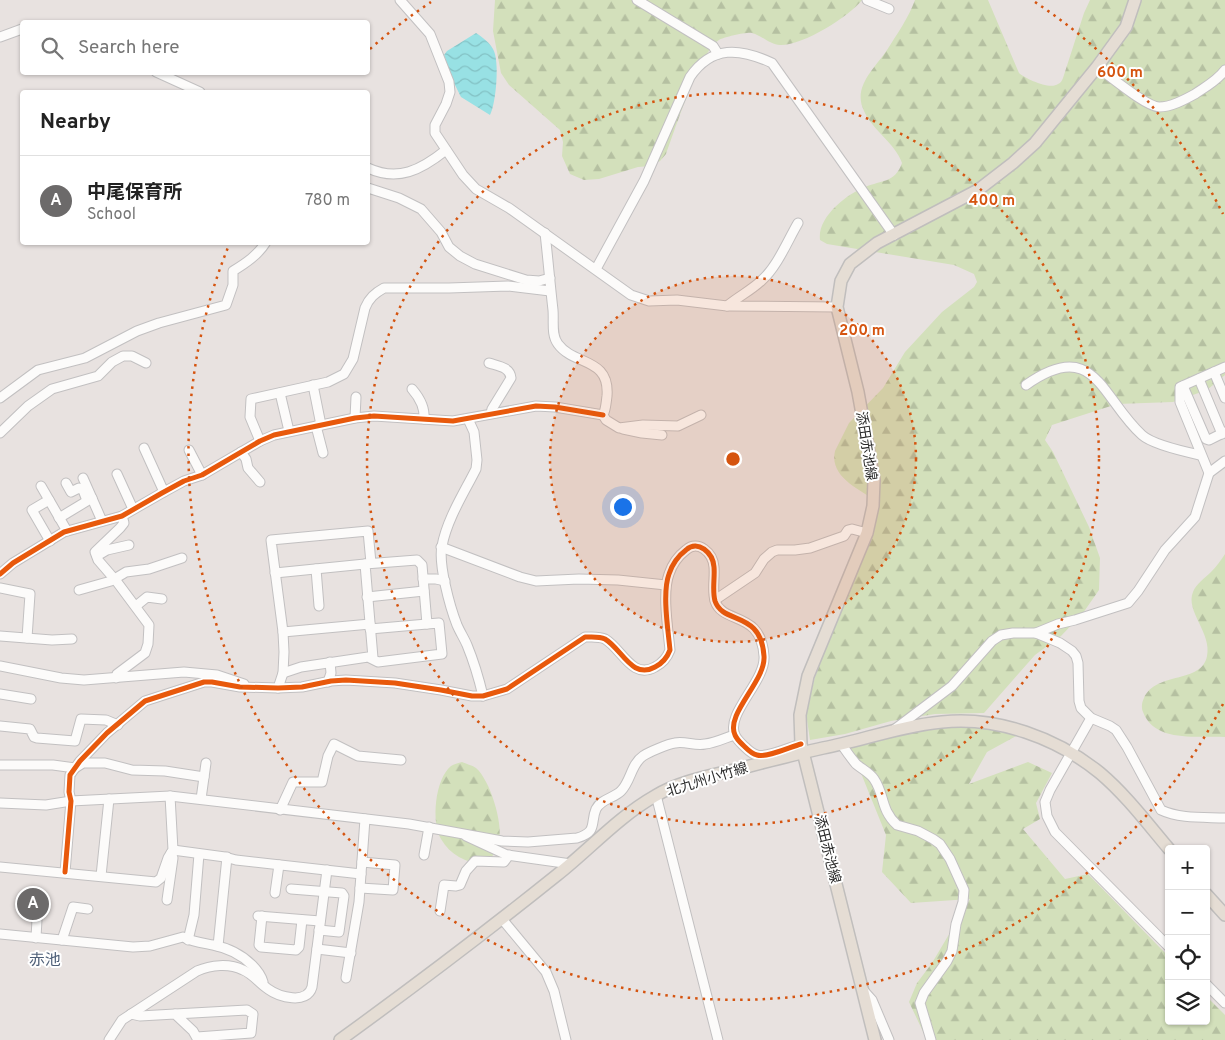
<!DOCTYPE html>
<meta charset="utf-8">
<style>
body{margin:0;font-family:Overpass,"Noto Sans JP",sans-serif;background:#f6f6f6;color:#222}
.controls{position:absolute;right:15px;bottom:15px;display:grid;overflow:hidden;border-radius:5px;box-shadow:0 1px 4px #0004}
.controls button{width:45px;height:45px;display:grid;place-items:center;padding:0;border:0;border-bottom:1px solid #e0e0e0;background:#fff;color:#222;font:25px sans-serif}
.you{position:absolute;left:622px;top:506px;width:18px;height:18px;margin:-12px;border:4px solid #fff;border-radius:50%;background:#1a73e8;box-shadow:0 0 0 8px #1a73e833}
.badge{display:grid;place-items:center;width:32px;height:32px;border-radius:50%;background:#6c6a6a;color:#fff;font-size:16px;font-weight:700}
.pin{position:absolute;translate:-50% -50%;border:2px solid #fff;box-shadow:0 1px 5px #0006}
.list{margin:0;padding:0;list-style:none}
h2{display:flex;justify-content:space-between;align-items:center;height:65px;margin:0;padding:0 20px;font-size:21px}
h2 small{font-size:16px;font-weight:400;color:#767676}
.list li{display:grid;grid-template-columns:32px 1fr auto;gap:15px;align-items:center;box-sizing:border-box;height:90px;padding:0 20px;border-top:1px solid #e0e0e0}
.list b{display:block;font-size:19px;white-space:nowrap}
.list p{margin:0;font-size:16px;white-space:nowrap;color:#767676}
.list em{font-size:16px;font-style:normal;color:#767676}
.icon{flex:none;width:28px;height:28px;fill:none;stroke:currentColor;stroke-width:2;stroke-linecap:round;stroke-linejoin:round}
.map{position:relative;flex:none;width:1225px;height:1040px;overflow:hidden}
.search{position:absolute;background:#fff;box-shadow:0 1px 4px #0004;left:20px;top:20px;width:350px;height:55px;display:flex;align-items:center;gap:12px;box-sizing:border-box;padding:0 18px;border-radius:5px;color:#767676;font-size:19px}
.panel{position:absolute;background:#fff;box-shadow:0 1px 4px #0004;left:20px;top:90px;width:350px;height:155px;border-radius:5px}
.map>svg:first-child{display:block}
.forest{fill:url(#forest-firs)}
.water{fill:url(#water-waves)}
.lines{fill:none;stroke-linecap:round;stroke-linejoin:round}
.minor-casing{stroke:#c2c0c1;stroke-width:11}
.major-casing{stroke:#c0bebd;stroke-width:14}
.minor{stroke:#fcfbfa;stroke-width:9}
.major{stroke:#e5ddd4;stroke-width:11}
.cycleway-casing{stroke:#fff;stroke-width:8}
.cycleway{stroke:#e8590c;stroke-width:5}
.ring{fill:none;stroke:#d5540f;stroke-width:2.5;stroke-dasharray:2.5 5}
.labels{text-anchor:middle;stroke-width:4;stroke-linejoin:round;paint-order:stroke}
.street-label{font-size:14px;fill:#2a2a2a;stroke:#fff}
.quarter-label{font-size:16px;fill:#4d5e77;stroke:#fff}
.centre{fill:#d5540f;stroke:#fff;stroke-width:2.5}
.ring-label{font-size:15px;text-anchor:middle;font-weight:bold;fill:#d5540f;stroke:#fff;stroke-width:4;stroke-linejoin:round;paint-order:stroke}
</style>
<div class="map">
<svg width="1225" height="1040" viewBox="0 0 1225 1040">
<defs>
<pattern id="forest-firs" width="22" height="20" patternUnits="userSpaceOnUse" patternTransform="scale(1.25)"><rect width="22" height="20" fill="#d3e0bb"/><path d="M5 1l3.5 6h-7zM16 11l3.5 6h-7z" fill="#b5c0a1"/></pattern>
<pattern id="water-waves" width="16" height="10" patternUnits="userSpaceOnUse" patternTransform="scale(1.25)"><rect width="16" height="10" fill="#98e1e4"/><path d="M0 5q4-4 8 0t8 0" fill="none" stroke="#83c1c4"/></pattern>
</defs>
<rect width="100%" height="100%" fill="#e8e2e0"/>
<g class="forest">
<path d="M495 0H862C849 17 802 46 780 45 771 45 762 36 752 33 746 32 725 37 719 40 700 51 675 130 666 154L660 161 651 166 638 167 599 179 584 180 570 174 562 156 563 142 560 130 509 85 501 73 493 31Z"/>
<path d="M915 0H988L1019 73C1026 79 1050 90 1058 84 1061 83 1062 80 1063 78L1084 13 1090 0H1225V375L1207 390 1173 402 1117 404 1052 425 1045 440 1053 452 1089 527 1100 558 1099 590 1083 613 1061 636 1035 655 984 713 935 714 891 721 845 734 810 740 806 713 815 677 875 520 876 501C859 489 829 477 835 451L849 423 883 388 905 352 942 312 974 287 977 282 974 274 954 265 827 244 820 240C817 217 847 194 865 187 882 180 895 183 902 163 895 143 873 131 864 111 852 87 875 68 887 50 897 34 909 17 915 0Z"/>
<path d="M1225 554V737C1200 735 1155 744 1143 712 1141 707 1142 702 1144 698 1156 671 1202 684 1207 656 1212 633 1185 611 1193 592 1196 584 1205 578 1211 572 1216 567 1221 560 1225 554Z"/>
<polygon points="947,726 995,729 1018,735 987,752 969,784 1028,762 1052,773 1036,803 1040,819 1023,829 1065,879 1088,874 1169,957 1169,1021 1206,1021 1206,996 1225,1015 1225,1040 927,1040 909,1002 917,983 932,963 970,899 911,903 882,872 886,835 850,746 896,733"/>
<path d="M462 762C466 764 472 765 476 768 490 780 503 823 499 840 497 851 491 860 483 865 466 862 450 855 441 839 431 822 435 779 451 766 454 764 458 763 462 762Z"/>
</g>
<path class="water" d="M476 33C482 37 490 43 493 49 500 60 496 104 490 115L461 97 454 83 444 55 447 51Z"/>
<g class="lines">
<g class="minor-casing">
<g id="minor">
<polyline points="400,0 430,34 449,82 450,92 446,104 435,125 435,133 463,175 476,189 509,208 631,295 649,301 677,300 727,306 837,307"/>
<polyline points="637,0 713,46 718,54"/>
<polyline points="867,0 889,9"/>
<polyline points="0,37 22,29"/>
<path d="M1097 67C1110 76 1145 106 1159 107 1171 107 1184 100 1195 94 1205 87 1217 81 1225 70"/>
<polyline points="156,72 200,92"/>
<path d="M368 168C398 182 421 170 446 150"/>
<polyline points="368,188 399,198 421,209 441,232 449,247 460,256 475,264 526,280 539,281 550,278"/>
<path d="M545 233C548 259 550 284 553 310 554 321 551 335 558 344 574 366 610 357 607 396 606 403 606 409 603 415L606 420 619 428 643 425 678 426 701 415"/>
<path d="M596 269 644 181 690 77C712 45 740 48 772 63L894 235"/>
<path d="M727 306C739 296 752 290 762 280 777 267 788 240 798 223"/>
<path d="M489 363C498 366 510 367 511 378L492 409 491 413"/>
<polyline points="1214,372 1225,398"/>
<polyline points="1199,379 1222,434"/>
<polyline points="313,385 321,425"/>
<path d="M1026 385C1095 336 1101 398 1142 435 1152 444 1186 452 1200 455"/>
<polyline points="1183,386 1206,439 1209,440 1225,432"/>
<path d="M412 389C419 397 425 408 424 419"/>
<polyline points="280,393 289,431"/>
<path d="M0 398 38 370 85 358 137 331 159 323 226 305 233 285V271C246 263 258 255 266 242"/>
<polyline points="355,418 356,397"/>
<path d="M468 419 474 432 477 460 476 469C464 493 447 519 442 546 438 564 450 607 457 625 460 632 464 638 467 645 474 662 479 679 483 696"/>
<polyline points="316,426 323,453"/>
<polyline points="623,429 642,433 662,435"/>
<polyline points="0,433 28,406 52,389 98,376 112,362 123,356 132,356 146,363"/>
<path d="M260 441 250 417 251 399 328 382 344 374 353 359 365 308C369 298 375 293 384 288H449L508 286 550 291"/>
<polyline points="144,448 164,492"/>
<polyline points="189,450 202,475"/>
<polyline points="241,452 246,459 248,468 260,482"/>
<polyline points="1209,473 1180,402 1180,387 1225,367"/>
<polyline points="117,474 133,509"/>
<polyline points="83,478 102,521"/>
<polyline points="66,483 71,492 79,488 83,490 86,498"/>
<polyline points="41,486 67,531"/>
<polyline points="49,500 32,510 50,541"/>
<polyline points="59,518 92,498"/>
<polyline points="441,547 520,577 536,581 579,579 618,580 666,585"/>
<polyline points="97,556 107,550 129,545"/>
<polyline points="316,569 319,606"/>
<polyline points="275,573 365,564"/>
<polyline points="0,574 13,563 64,532 122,516 162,493 184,481 202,475 260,441 274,435 355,418 374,416 453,421 536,406 555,407 603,415"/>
<polyline points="423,579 436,579 445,581"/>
<polyline points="0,588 30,594 27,638"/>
<polyline points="79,590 111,581 126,572 149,569 182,558"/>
<polyline points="367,597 424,591"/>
<polyline points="715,600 755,573 764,559 772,552 777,550 795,550 810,548 844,536 848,530 852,529 867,533"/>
<polyline points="136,606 147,597 162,599"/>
<polyline points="370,629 427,624"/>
<polyline points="283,632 370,624"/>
<path d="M1036 633 1060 643 1072 651 1076 656 1078 663 1079 701 1081 708 1091 718 1110 726 1116 730 1127 747 1161 810C1180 819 1205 817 1225 818"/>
<polyline points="0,636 52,640 72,639"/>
<polyline points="0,666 61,678 84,680 184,672 217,675 244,684"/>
<polyline points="283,673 301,667 368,657 378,662 442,654 439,623 427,624 422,565 417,560 365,564 373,658"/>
<polyline points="116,678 117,674 145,653 148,644 149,625 117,582 98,560 95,552 120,528 124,523 122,516"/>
<polyline points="328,682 331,673 330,662"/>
<polyline points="278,688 283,673 284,652 283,632 271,540 368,531 371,563"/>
<polyline points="0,694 31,699"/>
<polyline points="1091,718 1050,790 1045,802 1047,816 1055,832 1169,947"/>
<polyline points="0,726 30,729 34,737 37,738 75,741 81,719 106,720 118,725"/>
<polyline points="895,729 952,686 992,641 1001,635 1013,633 1036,633 1058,624 1075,620 1128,603 1138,591 1165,550 1195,517 1209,473 1225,461"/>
<path d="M842 745C846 751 851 758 856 764 862 769 870 773 874 779 885 795 880 809 897 825L918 831 933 839 940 844 950 859 964 890 963 902 956 924 952 951 947 961 924 993 920 1003 931 1040"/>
<polyline points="0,765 53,765 75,768 83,763 105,763 132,770 165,771 204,777"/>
<polyline points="656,795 718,1040"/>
<polyline points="201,799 206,763"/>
<path d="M0 803 46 805 71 801 170 796 409 824 502 841 528 842 577 838C598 832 590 823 596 809 601 799 614 798 621 791 631 781 631 764 643 756 649 752 668 744 675 743 685 741 695 746 705 744 715 743 725 738 734 735"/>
<polyline points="280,810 293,782 322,782 328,756 334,744 358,756 401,760"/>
<polyline points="466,836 507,855 571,864"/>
<polyline points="173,850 225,857 236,860 361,874 365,819"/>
<polyline points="424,855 429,827"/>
<polyline points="0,867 156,882 161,878 168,858 173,850 170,796"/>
<path d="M65 872 71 801 69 792 70 775 80 761 107 733 145 701 204 682H212L240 687 278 688 302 687 331 681 346 680 395 683 441 690 472 696H483L507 689 585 637C592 637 599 636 605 639 622 649 632 680 655 667 663 663 667 658 670 650 668 629 662 593 669 574 672 565 678 556 686 550 698 539 713 553 714 567 715 578 712 590 715 601 723 625 761 610 764 656 766 681 725 714 735 735 737 740 741 743 745 747 748 750 752 754 757 755 767 758 790 747 801 744"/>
<polyline points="101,876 109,799"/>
<polyline points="360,888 393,890 395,865 362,862"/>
<polyline points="291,889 342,893 344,896 339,932 319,930"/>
<polyline points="275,893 279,865"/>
<polyline points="167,900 173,858 171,853"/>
<polyline points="440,911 444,885 456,886 460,885 466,871 475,861 504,862 509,855"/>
<polyline points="258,916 320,921"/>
<polyline points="262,916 259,945 261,947 296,950 299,947 302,920"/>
<polyline points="502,919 546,972 554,991 566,1040"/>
<path d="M0 934 133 947 150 946 183 937C193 942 203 943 213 945 228 948 242 955 252 965 257 970 261 975 263 982"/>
<polyline points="36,938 38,901"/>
<polyline points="62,940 73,907 88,909"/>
<polyline points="188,940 194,915 199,854"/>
<polyline points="218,946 227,857"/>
<polyline points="317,949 351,953"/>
<polyline points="346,978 359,902 361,874"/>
<polyline points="1206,984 1225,1003"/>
<polyline points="863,990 872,1000 889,1040"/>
<polyline points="131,1014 140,1016 175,1014 193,1031 198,1040"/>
<polyline points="175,1014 247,1010 253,1014 251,1033 197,1037"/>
<path d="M109 1040 122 1020 197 971C211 965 229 963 243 970 253 974 259 983 268 989 279 997 307 1005 312 987L327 870"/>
</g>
</g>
<g class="major-casing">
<g id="major">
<polyline points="1206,894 1225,915"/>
<path d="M340 1040C413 987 486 932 557 875 590 849 618 817 655 796 680 781 710 776 738 769 766 762 795 754 823 748 864 740 900 726 942 722 997 716 1057 738 1100 773 1126 795 1147 823 1169 849"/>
<polyline points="875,1040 801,744 800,715 808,676 867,533 873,506 874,480 858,392 837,307 841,281 850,264 877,243 978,190 1013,163 1035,143 1097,67 1126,27 1135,0"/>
</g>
</g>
<use href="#minor" class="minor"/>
<use href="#major" class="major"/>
<g class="cycleway-casing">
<g id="cycleway">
<polyline points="0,574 13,563 64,532 122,516 162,493 184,481 202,475 260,441 274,435 355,418 374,416 453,421 536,406 555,407 603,415"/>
<path d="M65 872 71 801 69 792 70 775 80 761 107 733 145 701 204 682H212L240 687 278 688 302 687 331 681 346 680 395 683 441 690 472 696H483L507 689 585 637C592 637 599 636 605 639 622 649 632 680 655 667 663 663 667 658 670 650 668 629 662 593 669 574 672 565 678 556 686 550 698 539 713 553 714 567 715 578 712 590 715 601 723 625 761 610 764 656 766 681 725 714 735 735 737 740 741 743 745 747 748 750 752 754 757 755 767 758 790 747 801 744"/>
</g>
</g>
<use href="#cycleway" class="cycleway"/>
</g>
<circle cx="733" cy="459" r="183" fill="#d5540f" fill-opacity=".12"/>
<g class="ring">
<circle cx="733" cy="459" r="183"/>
<circle cx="733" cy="459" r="366"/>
<path d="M1223 704A548 548 0 0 1 229 245M370 49A548 548 0 0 1 431 2M1035 2A548 548 0 0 1 1223 214"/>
</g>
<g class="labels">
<g class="street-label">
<text transform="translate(867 446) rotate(81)" y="5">添田赤池線</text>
<text transform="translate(707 779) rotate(-17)" y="5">北九州小竹線</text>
<text transform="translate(828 849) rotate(76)" y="5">添田赤池線</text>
</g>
<g class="quarter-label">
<text x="45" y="965">赤池</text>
</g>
</g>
<circle cx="733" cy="459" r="8" class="centre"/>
<g class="ring-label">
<text x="1120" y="77">600 m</text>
<text x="992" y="205">400 m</text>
<text x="862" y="335">200 m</text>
</g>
</svg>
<div class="controls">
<button>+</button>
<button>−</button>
<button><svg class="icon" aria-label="locate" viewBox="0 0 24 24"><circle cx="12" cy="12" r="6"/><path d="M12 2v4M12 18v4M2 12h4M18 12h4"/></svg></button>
<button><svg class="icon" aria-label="layers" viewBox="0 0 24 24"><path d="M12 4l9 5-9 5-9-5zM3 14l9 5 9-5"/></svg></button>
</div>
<div class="you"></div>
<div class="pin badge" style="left:33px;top:904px">A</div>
<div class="search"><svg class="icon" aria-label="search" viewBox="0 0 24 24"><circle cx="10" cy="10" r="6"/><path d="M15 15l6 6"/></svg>Search here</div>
<section class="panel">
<h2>Nearby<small></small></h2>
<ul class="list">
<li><span class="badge">A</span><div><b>中尾保育所</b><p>School</p></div><em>780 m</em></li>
</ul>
</section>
</div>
